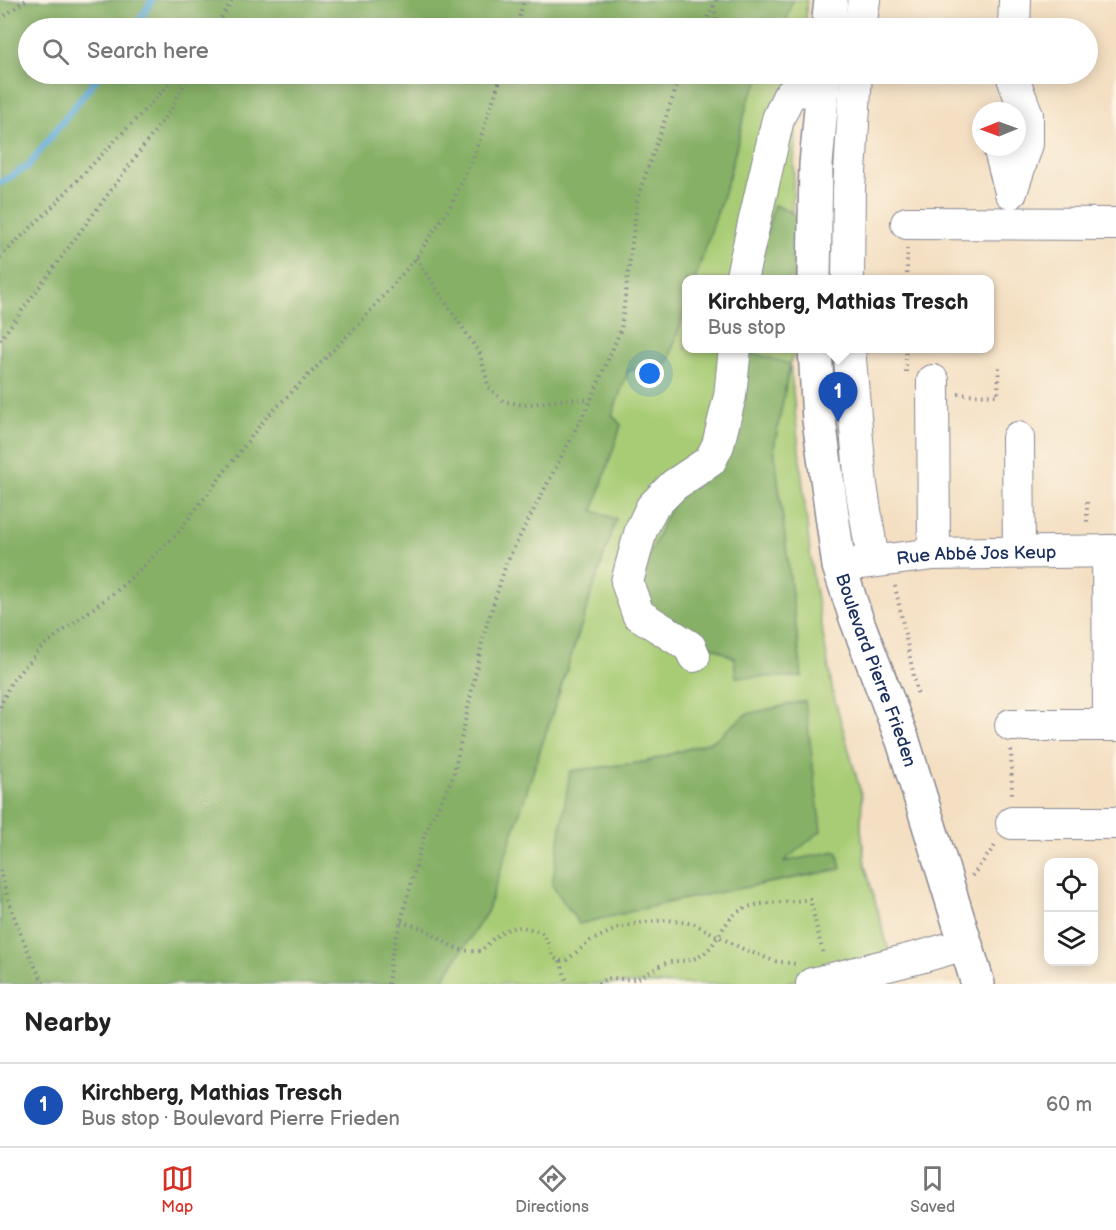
<!DOCTYPE html>
<meta charset="utf-8">
<style>
body{margin:0;font-family:"Balsamiq Sans",sans-serif;background:#f6f6f6;color:#222}
.controls{position:absolute;right:18px;bottom:18px;display:grid;overflow:hidden;border-radius:12px;box-shadow:0 3px 15px #0003}
.controls button{width:54px;height:54px;display:grid;place-items:center;padding:0;border:0;border-bottom:2px solid #e0e0e0;background:#fff;color:#222;font:30px sans-serif}
.compass{position:absolute;left:972px;top:102px;width:54px;height:54px;border-radius:50%;background:#fff;box-shadow:0 3px 15px #0003;rotate:269deg}
.you{position:absolute;left:650px;top:374px;width:21px;height:21px;margin:-15px;border:4px solid #fff;border-radius:50%;background:#1a73e8;box-shadow:0 0 0 9px #1a73e833}
.badge{display:grid;place-items:center;width:39px;height:39px;border-radius:50%;background:#d93025;color:#fff;font-size:20px;font-weight:700}
.pin{position:absolute;translate:-50% -50px;filter:drop-shadow(0 2px 3px #0008)}
.pin::after{content:'';position:absolute;top:32px;width:21px;height:18px;background:inherit;clip-path:polygon(0 0,100% 0,50% 100%)}
.popup{position:absolute;left:682px;top:275px;width:312px;height:78px;box-sizing:border-box;display:grid;place-content:center;border-radius:12px;background:#fff;filter:drop-shadow(0 2px 4px #0005);font-size:20px;white-space:nowrap;color:#767676}
.popup b{font-size:22px;color:#222}
.popup::after{content:'';position:absolute;left:50%;top:100%;margin-left:-12px;border:12px solid transparent;border-top-color:#fff}
.list{margin:0;padding:0;list-style:none}
h2{display:flex;justify-content:space-between;align-items:center;height:78px;margin:0;padding:0 24px;font-size:26px}
h2 small{font-size:20px;font-weight:400;color:#767676}
.list li{display:grid;grid-template-columns:39px 1fr auto;gap:18px;align-items:center;box-sizing:border-box;height:84px;padding:0 24px;border-top:2px solid #e0e0e0}
.list b{display:block;font-size:22px;white-space:nowrap}
.list p{margin:0;font-size:20px;white-space:nowrap;color:#767676}
.list em{font-size:20px;font-style:normal;color:#767676}
.icon{flex:none;width:33px;height:33px;fill:none;stroke:currentColor;stroke-width:2;stroke-linecap:round;stroke-linejoin:round}
.map{position:relative;flex:none;width:1116px;height:984px;overflow:hidden}
.search{position:absolute;background:#fff;box-shadow:0 3px 15px #0003;left:18px;right:18px;top:18px;height:66px;display:flex;align-items:center;gap:15px;box-sizing:border-box;padding:0 21px;border-radius:33px;color:#767676;font-size:22px}
.sheet{height:162px;background:#fff}
nav{display:flex;justify-content:space-around;align-items:center;box-sizing:border-box;height:84px;border-top:2px solid #e0e0e0;background:#fff;font-size:16px;color:#767676}
nav a{display:grid;justify-items:center;gap:3px}
nav .on{color:#d93025}
.map>svg:first-child{display:block}
.green{fill:#a8cc75;stroke:#627e6a;stroke-width:1.5;fill-rule:evenodd}
.forest{fill:#86b066;stroke:#507062;stroke-width:1.5}
.lines{fill:none;stroke-linecap:round;stroke-linejoin:round}
.stream{stroke:#5eabd7;stroke-width:7}
.minor-casing{stroke:#888790;stroke-width:34}
.major-casing{stroke:#888790;stroke-width:36}
.path{stroke:#888790;stroke-width:4;stroke-dasharray:1.5 4.5;stroke-linecap:butt}
.minor{stroke:#fff;stroke-width:32}
.major{stroke:#fff;stroke-width:33}
.labels{text-anchor:middle;stroke-width:6;stroke-linejoin:round;paint-order:stroke}
.street-label{font-size:18px;fill:#1b2f5e;stroke:#fcf5e5}
</style>
<div class="map">
<svg width="1116" height="984" viewBox="0 0 1116 984">
<rect width="100%" height="100%" fill="#fcf5e5"/>
<filter id="ink" filterUnits="userSpaceOnUse"><feTurbulence type="fractalNoise" baseFrequency=".0167" numOctaves="2"/><feDisplacementMap in="SourceGraphic" scale="12" xChannelSelector="R" yChannelSelector="G"/><feConvolveMatrix kernelMatrix="1 2 1 2 8 2 1 2 1" color-interpolation-filters="sRGB"/></filter>
<filter id="wash" filterUnits="userSpaceOnUse"><feTurbulence type="fractalNoise" baseFrequency=".008" numOctaves="4" result="noise"/><feDisplacementMap in="SourceGraphic" scale="24" xChannelSelector="R" yChannelSelector="G"/><feGaussianBlur stdDeviation="1.35" result="paint"/><feColorMatrix in="noise" values="0 0 0 0 0 0 0 0 0 0 0 0 0 0 0 0 0 1.4 0 .05"/><feComposite in="paint" operator="in"/></filter>
<g filter="url(#wash)">
<rect width="100%" height="100%" fill="#f4dfc2"/>
<g class="green">
<polygon points="792,0 807,0 805,28 785,28"/>
<polygon points="763,74 801,74 796,119 792,212 774,205 754,279 695,280 728,180 748,101"/>
<path d="M686 306V348L795 349 790 364 812 571 833 693 862 797 861 828 865 865 890 955 781 984H440L487 912 616 520 593 511 621 425 612 415 628 371 668 363ZM790 364 774 447 802 677 734 658 648 612ZM747 714 782 863 837 851 841 869 679 900 579 924 570 771 645 762 713 741Z"/>
</g>
<g class="forest">
<polygon points="0,0 792,0 785,28 28,28 28,74 763,74 748,101 728,180 695,279 686,280 686,306 668,363 628,371 612,415 621,425 593,511 616,519 487,912 440,984 0,984"/>
<polygon points="774,205 795,214 795,279 754,280"/>
<polygon points="745,351 790,364 774,447 802,677 736,677 734,658 648,612 636,585 674,499 704,479"/>
<polygon points="805,701 821,831 783,862 837,851 841,869 679,900 579,924 552,885 570,771 645,762 713,741 747,714"/>
</g>
<g class="lines">
<g class="stream">
<polyline points="135,28 152,0"/>
<polyline points="0,183 28,166 100,74"/>
</g>
</g>
</g>
<g filter="url(#ink)">
<g class="lines">
<g class="minor-casing">
<g id="minor">
<polyline points="860,28 864,0"/>
<polyline points="1014,28 1015,0"/>
<polyline points="999,147 1011,192"/>
<polyline points="1011,192 1027,144 1027,115 1013,78"/>
<polyline points="907,223 1116,224"/>
<polyline points="741,280 778,119 788,97 797,90 823,92"/>
<polyline points="848,280 849,189 856,74"/>
<polyline points="849,348 861,485 873,561"/>
<polyline points="933,381 934,554"/>
<polyline points="1018,438 1019,551"/>
<polyline points="1108,551 1109,708"/>
<path id="s1" d="M839 566 934 554 1116 551"/>
<polyline points="694,656 690,647 638,614 627,582 641,530 652,507 674,485 710,461 718,445 730,396 735,348"/>
<polyline points="1011,725 1116,725"/>
<polyline points="1012,823 1116,823"/>
<polyline points="812,984 924,956 965,944"/>
</g>
</g>
<g class="major-casing">
<g id="major">
<polyline points="828,28 831,0"/>
<polyline points="814,280 816,165 824,74"/>
<path id="s2" d="M815 348 819 420 839 566 856 618 903 741 978 984"/>
</g>
</g>
<g class="path">
<polyline points="714,6 718,28"/>
<polyline points="0,19 26,0"/>
<polyline points="215,28 232,0"/>
<polyline points="516,28 524,0"/>
<polyline points="702,28 716,0"/>
<polyline points="0,257 48,211 179,74"/>
<polyline points="416,258 480,354 489,388 503,401 524,405 568,399 591,400"/>
<polyline points="907,280 907,247"/>
<polyline points="0,340 172,108 189,74"/>
<polyline points="906,372 906,348"/>
<polyline points="958,394 998,395 999,363"/>
<polyline points="1087,502 1087,526"/>
<polyline points="895,586 918,696"/>
<polyline points="0,707 11,682 43,646 119,589 177,534 264,420 359,324 416,258 450,207 476,151 502,74"/>
<polyline points="1011,750 1012,796"/>
<path d="M0 870C10 910 25 948 44 984"/>
<polyline points="972,876 997,843"/>
<path d="M401 922C408 924 417 926 424 929 446 941 453 953 481 951 502 929 513 920 544 934L554 958 560 961 567 960 590 941 618 928 643 922 668 920 694 924 743 949 774 961 796 964"/>
<polyline points="560,961 568,984"/>
<polyline points="388,984 391,957 425,833 453,777 484,634 507,561 591,400 621,329 638,196 681,74"/>
<path d="M598 984C610 973 619 981 633 979 646 978 654 967 666 963 675 960 684 962 693 959 717 952 720 922 741 910 755 901 791 903 810 899L823 954"/>
</g>
<use href="#minor" class="minor"/>
<use href="#major" class="major"/>
</g>
</g>
<g class="labels">
<g class="street-label">
<text dy="6" stroke="none"><textPath href="#s1" startOffset="138">Rue Abbé Jos Keup</textPath></text>
<text dy="6" stroke="none"><textPath href="#s2" startOffset="330">Boulevard Pierre Frieden</textPath></text>
</g>
</g>
</svg>
<div class="controls">
<button><svg class="icon" aria-label="locate" viewBox="0 0 24 24"><circle cx="12" cy="12" r="6"/><path d="M12 2v4M12 18v4M2 12h4M18 12h4"/></svg></button>
<button><svg class="icon" aria-label="layers" viewBox="0 0 24 24"><path d="M12 4l9 5-9 5-9-5zM3 14l9 5 9-5"/></svg></button>
</div>
<svg class="compass" viewBox="-18 -18 36 36"><path d="M0-13l5 13h-10z" fill="#e53935"/><path d="M0 13l5-13h-10z" fill="#767676"/></svg>
<div class="you"></div>
<div class="pin badge" style="left:838px;top:422px;background:#1a4fb4">1</div>
<div class="popup"><b>Kirchberg, Mathias Tresch</b>Bus stop</div>
<div class="search"><svg class="icon" aria-label="search" viewBox="0 0 24 24"><circle cx="10" cy="10" r="6"/><path d="M15 15l6 6"/></svg>Search here</div>
</div>
<section class="sheet">
<h2>Nearby<small></small></h2>
<ul class="list">
<li><span class="badge" style="background:#1a4fb4">1</span><div><b>Kirchberg, Mathias Tresch</b><p>Bus stop · Boulevard Pierre Frieden</p></div><em>60 m</em></li>
</ul>
</section>
<nav>
<a class="on"><svg class="icon" aria-label="map" viewBox="0 0 24 24"><path d="M3 6l6-2 6 2 6-2v14l-6 2-6-2-6 2zM9 4v14M15 6v14"/></svg>Map</a>
<a><svg class="icon" aria-label="directions" viewBox="0 0 24 24"><path d="M12 3l9 9-9 9-9-9zM9 14v-3h6M13 9l2 2-2 2"/></svg>Directions</a>
<a><svg class="icon" aria-label="saved" viewBox="0 0 24 24"><path d="M7 4h10v16l-5-4-5 4z"/></svg>Saved</a>
</nav>
